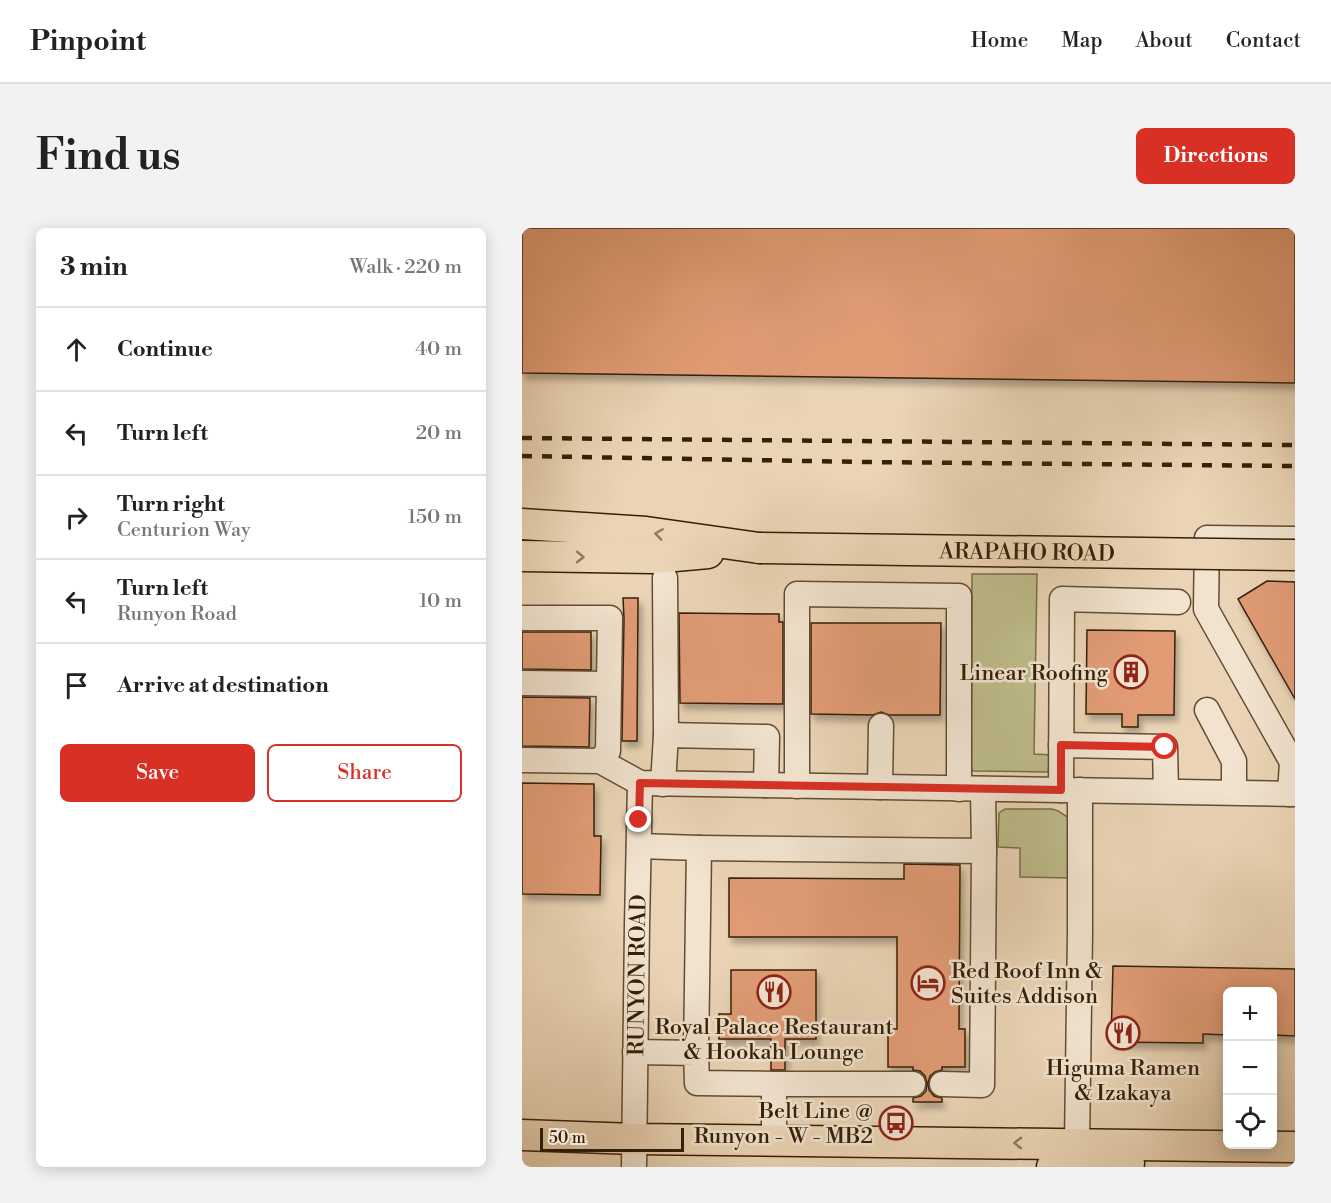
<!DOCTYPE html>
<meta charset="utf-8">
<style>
body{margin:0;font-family:"Libre Bodoni",serif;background:#f2f2f2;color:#222}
.controls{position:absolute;right:18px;bottom:18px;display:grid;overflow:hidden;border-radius:9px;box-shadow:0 3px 15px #0003}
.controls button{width:54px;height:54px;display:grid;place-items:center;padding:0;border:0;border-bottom:2px solid #e0e0e0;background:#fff;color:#222;font:30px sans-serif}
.scale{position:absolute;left:18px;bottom:15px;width:144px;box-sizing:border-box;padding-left:6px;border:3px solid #352008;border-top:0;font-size:16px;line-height:21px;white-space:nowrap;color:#352008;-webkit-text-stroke:4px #f1e3cf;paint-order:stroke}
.stop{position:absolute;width:18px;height:18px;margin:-14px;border:4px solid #d93025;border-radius:50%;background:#fff}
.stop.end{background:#d93025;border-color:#fff;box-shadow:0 2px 6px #0008}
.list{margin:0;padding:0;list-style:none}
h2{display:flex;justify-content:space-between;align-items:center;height:78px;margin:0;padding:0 24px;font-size:26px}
h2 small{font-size:20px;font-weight:400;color:#767676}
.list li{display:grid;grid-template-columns:39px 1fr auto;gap:18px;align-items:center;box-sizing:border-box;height:84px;padding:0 24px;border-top:2px solid #e0e0e0}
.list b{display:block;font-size:22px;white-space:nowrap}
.list p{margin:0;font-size:20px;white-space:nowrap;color:#767676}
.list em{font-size:20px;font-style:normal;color:#767676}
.actions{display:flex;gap:12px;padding:18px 24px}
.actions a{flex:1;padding:14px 0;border:2px solid #d93025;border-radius:9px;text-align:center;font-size:21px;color:#d93025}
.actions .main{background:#d93025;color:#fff}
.icon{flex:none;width:33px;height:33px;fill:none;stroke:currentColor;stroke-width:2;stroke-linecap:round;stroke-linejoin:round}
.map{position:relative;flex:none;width:773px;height:939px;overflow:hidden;border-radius:9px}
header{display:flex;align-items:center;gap:36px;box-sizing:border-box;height:84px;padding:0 30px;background:#fff;border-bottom:2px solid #e0e0e0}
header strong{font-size:28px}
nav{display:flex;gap:33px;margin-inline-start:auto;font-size:21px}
.intro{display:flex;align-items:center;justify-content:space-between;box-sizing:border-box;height:144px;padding:0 36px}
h1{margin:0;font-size:42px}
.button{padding:15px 27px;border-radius:9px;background:#d93025;color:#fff;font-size:21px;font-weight:700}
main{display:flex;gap:36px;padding:0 36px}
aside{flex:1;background:#fff;border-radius:9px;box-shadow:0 3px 15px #0003}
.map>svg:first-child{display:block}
.green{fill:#bdbb89;stroke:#796e48;stroke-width:1.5}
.building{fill:#e09b75;stroke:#352008;stroke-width:1.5;filter:url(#shadow)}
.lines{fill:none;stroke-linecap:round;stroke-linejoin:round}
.minor-casing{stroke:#624d33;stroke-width:27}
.major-casing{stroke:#352008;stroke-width:33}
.minor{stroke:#f1e3cf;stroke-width:24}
.major{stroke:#ead4b5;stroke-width:30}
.rail{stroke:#352008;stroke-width:4.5;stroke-dasharray:10 10;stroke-linecap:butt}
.major-bridge-casing{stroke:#352008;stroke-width:33;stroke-linecap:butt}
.major-bridge{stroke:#ead4b5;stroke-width:30}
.oneway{stroke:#907a5e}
.route{stroke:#d93025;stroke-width:8}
.labels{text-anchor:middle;stroke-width:5;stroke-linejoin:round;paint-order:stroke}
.street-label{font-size:22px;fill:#352008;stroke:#f1e3cf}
.poi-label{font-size:22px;fill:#352008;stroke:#f1e3cf;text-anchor:end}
</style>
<header>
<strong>Pinpoint</strong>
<nav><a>Home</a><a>Map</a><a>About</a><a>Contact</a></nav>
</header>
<div class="intro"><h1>Find us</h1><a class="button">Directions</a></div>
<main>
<aside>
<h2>3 min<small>Walk · 220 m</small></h2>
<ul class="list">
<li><svg class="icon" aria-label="ahead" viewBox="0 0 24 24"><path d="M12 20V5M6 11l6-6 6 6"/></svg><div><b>Continue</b></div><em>40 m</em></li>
<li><svg class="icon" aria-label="left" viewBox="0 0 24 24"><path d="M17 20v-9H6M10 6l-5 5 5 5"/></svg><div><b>Turn left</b></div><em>20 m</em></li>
<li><svg class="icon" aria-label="right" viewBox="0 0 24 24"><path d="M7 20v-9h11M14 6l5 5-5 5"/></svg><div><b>Turn right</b><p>Centurion Way</p></div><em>150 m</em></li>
<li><svg class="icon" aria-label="left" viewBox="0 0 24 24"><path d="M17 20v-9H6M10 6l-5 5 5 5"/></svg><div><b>Turn left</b><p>Runyon Road</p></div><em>10 m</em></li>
<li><svg class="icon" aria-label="arrive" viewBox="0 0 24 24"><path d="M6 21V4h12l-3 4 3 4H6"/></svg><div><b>Arrive at destination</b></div></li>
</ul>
<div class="actions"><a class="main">Save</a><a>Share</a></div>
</aside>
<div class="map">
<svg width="773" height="939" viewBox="0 0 773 939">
<defs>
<filter id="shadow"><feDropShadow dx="3.5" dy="6" stdDeviation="3" flood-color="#0004"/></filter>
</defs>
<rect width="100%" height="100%" fill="#ead4b5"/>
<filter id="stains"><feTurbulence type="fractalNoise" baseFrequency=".00333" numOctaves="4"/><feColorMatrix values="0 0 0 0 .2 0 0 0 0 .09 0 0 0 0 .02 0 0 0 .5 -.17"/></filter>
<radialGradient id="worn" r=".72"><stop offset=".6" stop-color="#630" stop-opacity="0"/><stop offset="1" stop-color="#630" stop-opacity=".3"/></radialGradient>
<g class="green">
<polygon points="450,346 515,346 512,526 529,527 530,539 525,544 451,543 449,539"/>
<polygon points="483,581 530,581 536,583 547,590 549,650 498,649 498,620 476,619 477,585"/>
</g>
<g class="building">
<polygon points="0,0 773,0 773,155 0,145"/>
<polygon points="745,353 773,354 773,471 716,371"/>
<polygon points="101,370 116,370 115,513 100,513 102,390"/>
<polygon points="157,385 257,386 257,394 261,394 261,476 158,475"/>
<polygon points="289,395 419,395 418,487 367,487 359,484 351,487 289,486"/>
<polygon points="565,402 653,403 652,487 616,487 616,499 600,499 600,486 564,486"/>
<polygon points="0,404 69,404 69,442 0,441"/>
<polygon points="0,469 68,470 67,519 0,518"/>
<polygon points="0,555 72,556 72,608 79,608 78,667 0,666"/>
<polygon points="382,636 438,637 437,801 443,801 443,839 420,839 420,842 413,844 408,848 406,855 407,862 412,868 420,870 420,874 391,874 391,870 399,868 404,863 405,855 403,848 398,843 391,842 391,839 366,839 366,801 375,801 375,709 207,709 207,650 382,651"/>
<polygon points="591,738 773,741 773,808 750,807 750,764 705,764 705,807 681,806 681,815 589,814"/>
<polygon points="209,742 294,742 294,811 263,811 263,842 249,842 249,811 197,811 197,786 209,786"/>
</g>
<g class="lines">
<g class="minor-casing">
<g id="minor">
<polyline points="143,350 144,507"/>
<polyline points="0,390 88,390 86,523 78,533"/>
<polyline points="0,455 87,456"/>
<polyline points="685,482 712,533 712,564"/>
<polyline points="539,517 643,519 644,563"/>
<polyline points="0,532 78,533 118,555 773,566"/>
<polyline points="141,556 144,507 245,509 244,557"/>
<polyline points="275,558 275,366 437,368 437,561"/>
<polyline points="358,559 359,498"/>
<polyline points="539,562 540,371 656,374"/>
<polyline points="768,566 770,534 684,381 685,310 773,311"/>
<polyline points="117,618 177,620 174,825"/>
<polyline points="177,620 462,623"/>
<polyline points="113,824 174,825 175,855 252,856"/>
<polyline points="420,856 460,857 462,623 461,561"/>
<polyline points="252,912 252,856 391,856"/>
<polyline points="555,916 558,705 558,562"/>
<path id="s1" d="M112 939 115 697 118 555"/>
</g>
</g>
<g class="major-casing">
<g id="major">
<polyline points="0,296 124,304 237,320"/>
<polyline points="0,328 131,330 186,325"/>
<polyline points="0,907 113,911 773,919"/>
<polyline points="530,939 545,933 555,916"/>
<polyline points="560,939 567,937 607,935"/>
</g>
</g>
<use href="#minor" class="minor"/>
<use href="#major" class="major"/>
<g class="rail">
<polyline points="0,210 773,217"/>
<polyline points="0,228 344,234 773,238"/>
</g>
<g class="major-bridge-casing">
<g id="major-bridge">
<path id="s2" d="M237 320 773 327"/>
</g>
</g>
<use href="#major-bridge" class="major-bridge"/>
</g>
<defs><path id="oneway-chevron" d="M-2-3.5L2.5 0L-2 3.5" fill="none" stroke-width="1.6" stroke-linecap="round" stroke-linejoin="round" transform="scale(1.5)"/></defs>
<g class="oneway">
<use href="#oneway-chevron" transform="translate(137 306) rotate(-172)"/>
<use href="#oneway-chevron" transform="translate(58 329) rotate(1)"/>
<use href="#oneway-chevron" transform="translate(496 915) rotate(-179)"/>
</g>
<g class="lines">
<polyline class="route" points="117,592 118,555 539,562 539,517 643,519"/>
</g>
<defs>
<g id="building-ring" transform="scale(1.725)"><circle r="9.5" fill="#f1e3cf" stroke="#8f2418" stroke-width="1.5"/><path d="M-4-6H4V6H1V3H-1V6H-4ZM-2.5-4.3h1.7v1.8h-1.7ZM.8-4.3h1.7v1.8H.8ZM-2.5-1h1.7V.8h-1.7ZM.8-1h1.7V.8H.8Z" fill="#8f2418"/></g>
<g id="hotel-ring" transform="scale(1.725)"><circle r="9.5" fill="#f1e3cf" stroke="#8f2418" stroke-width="1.5"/><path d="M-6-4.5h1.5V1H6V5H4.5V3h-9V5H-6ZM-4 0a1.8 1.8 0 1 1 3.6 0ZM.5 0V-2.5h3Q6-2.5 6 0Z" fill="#8f2418"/></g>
<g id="restaurant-ring" transform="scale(1.725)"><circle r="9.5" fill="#f1e3cf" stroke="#8f2418" stroke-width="1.5"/><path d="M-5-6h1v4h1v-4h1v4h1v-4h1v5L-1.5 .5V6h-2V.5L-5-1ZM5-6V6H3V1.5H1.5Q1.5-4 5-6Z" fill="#8f2418"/></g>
<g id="bus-ring" transform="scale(1.725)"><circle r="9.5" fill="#f1e3cf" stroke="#8f2418" stroke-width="1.5"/><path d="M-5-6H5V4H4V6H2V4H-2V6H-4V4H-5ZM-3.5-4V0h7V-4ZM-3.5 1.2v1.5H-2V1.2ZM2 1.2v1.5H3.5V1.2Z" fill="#8f2418"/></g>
</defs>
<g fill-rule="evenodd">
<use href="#building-ring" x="609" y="444"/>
<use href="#hotel-ring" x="406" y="755"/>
<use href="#restaurant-ring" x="252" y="764"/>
<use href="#restaurant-ring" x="601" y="805"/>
<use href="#bus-ring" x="374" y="895"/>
</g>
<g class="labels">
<g class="street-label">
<text dy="8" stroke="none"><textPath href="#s2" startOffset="268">ARAPAHO ROAD</textPath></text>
<text dy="8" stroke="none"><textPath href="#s1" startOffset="192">RUNYON ROAD</textPath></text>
</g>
<g class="poi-label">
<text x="586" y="452">Linear Roofing</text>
<text x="429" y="750" text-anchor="start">Red Roof Inn &amp;<tspan x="429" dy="25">Suites Addison</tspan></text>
<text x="252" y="806" text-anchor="middle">Royal Palace Restaurant<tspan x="252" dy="25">&amp; Hookah Lounge</tspan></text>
<text x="601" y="847" text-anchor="middle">Higuma Ramen<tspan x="601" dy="25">&amp; Izakaya</tspan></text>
<text x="351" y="890">Belt Line @<tspan x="351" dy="25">Runyon - W - MB2</tspan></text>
</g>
</g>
<rect width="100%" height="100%" filter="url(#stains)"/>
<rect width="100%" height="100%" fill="url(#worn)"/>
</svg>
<div class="controls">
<button>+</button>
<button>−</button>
<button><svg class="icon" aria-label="locate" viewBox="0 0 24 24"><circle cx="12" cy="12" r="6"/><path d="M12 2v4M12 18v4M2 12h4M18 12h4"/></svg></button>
</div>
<div class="scale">50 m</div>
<div class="stop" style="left:643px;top:519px"></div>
<div class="stop end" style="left:117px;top:592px"></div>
</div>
</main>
